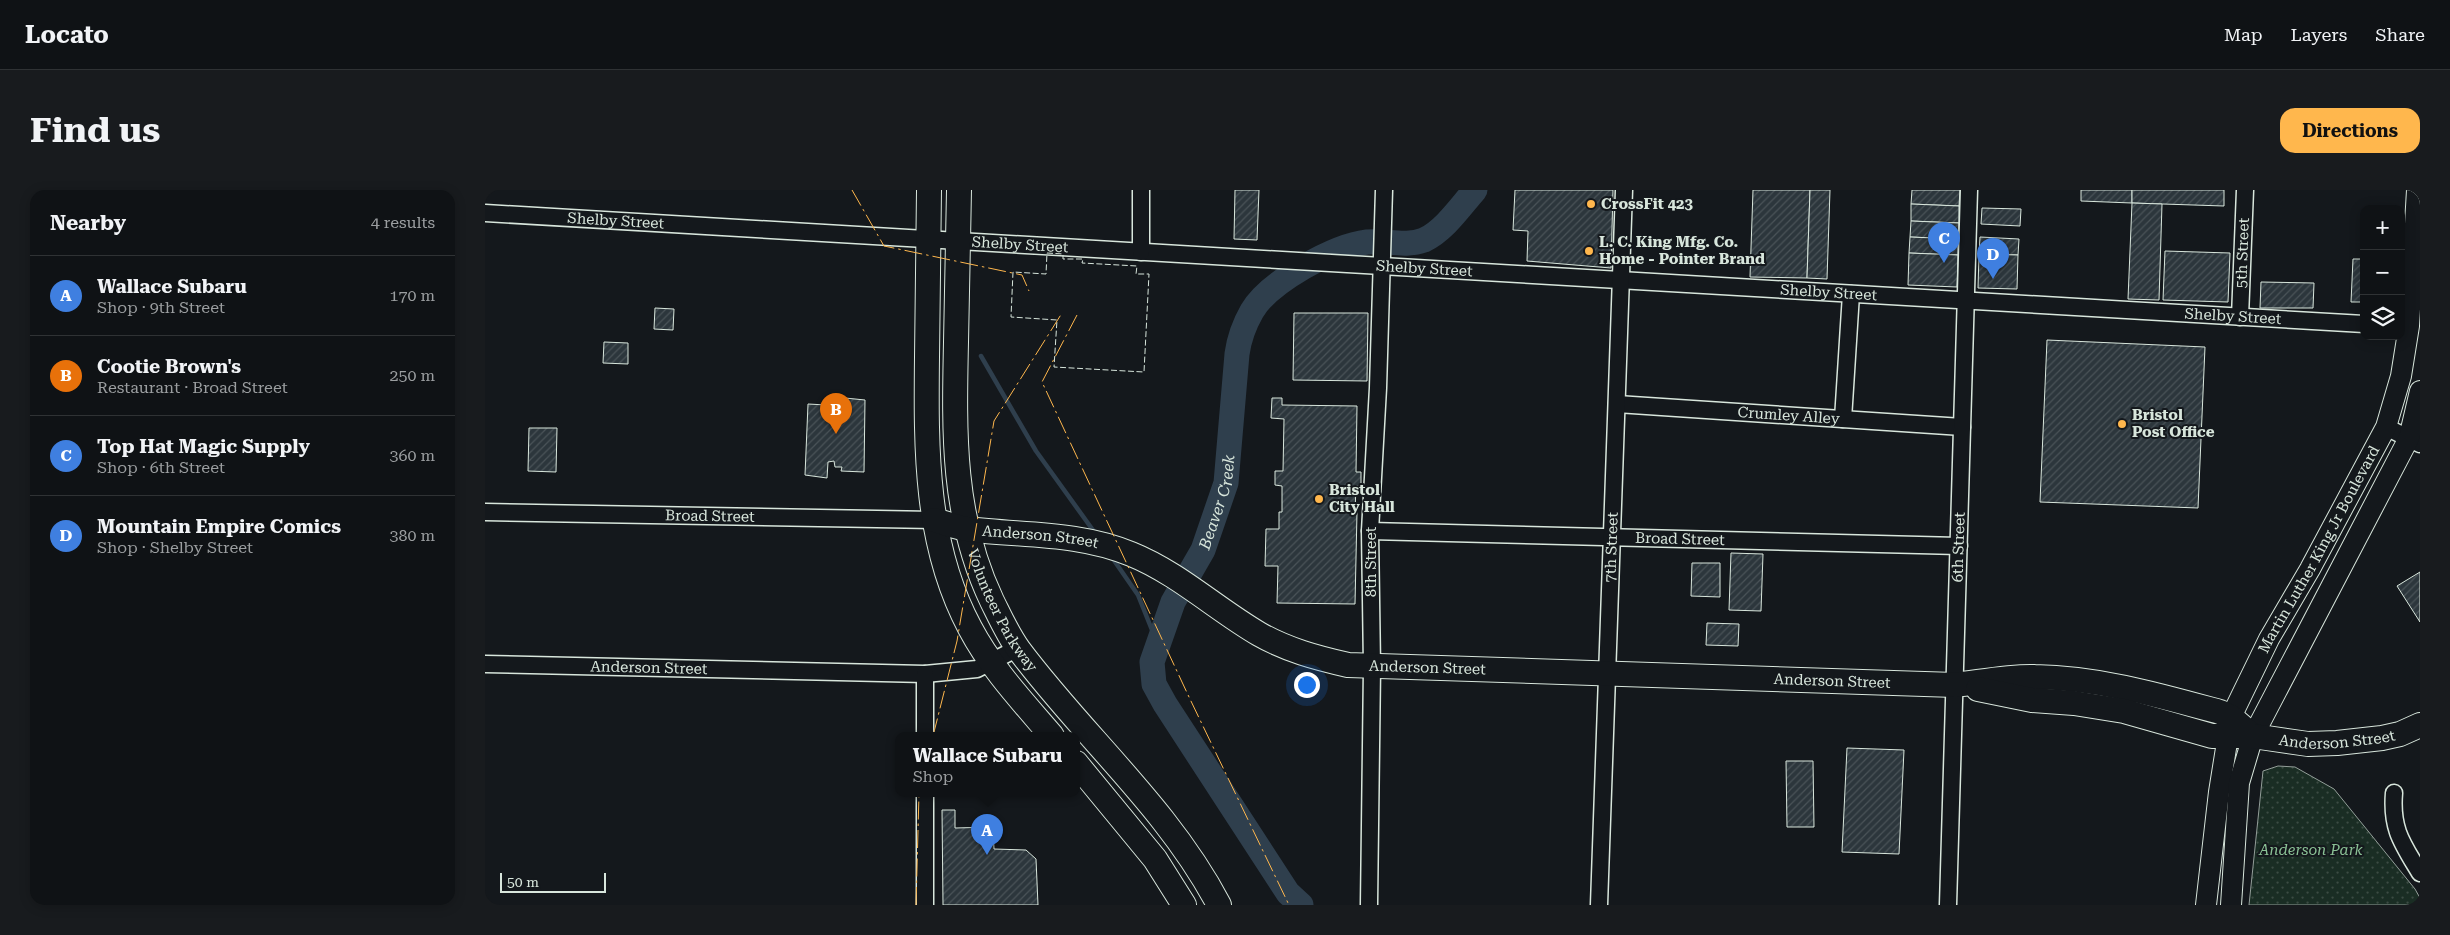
<!DOCTYPE html>
<meta charset="utf-8">
<style>
body{margin:0;font-family:"Roboto Serif",serif;background:#181b1e;color:#f1f3f6}
.controls{position:absolute;right:15px;top:15px;display:grid;overflow:hidden;border-radius:10px;box-shadow:0 2px 12px #0003}
.controls button{width:45px;height:45px;display:grid;place-items:center;padding:0;border:0;border-bottom:1px solid #2f3234;background:#0f1215;color:#f1f3f6;font:25px sans-serif}
.scale{position:absolute;left:15px;bottom:12px;width:106px;box-sizing:border-box;padding-left:5px;border:2px solid #d8e6dc;border-top:0;font-size:14px;line-height:18px;white-space:nowrap;color:#d8e6dc;-webkit-text-stroke:4px #14181c;paint-order:stroke}
.you{position:absolute;left:821px;top:494px;width:18px;height:18px;margin:-12px;border:4px solid #fff;border-radius:50%;background:#1a73e8;box-shadow:0 0 0 8px #1a73e833}
.badge{display:grid;place-items:center;width:32px;height:32px;border-radius:50%;background:#ffb74d;color:#fff;font-size:16px;font-weight:700}
.pin{position:absolute;translate:-50% -41px;filter:drop-shadow(0 1px 2px #0008)}
.pin::after{content:'';position:absolute;top:26px;width:18px;height:15px;background:inherit;clip-path:polygon(0 0,100% 0,50% 100%)}
.popup{position:absolute;left:410px;top:542px;width:185px;height:65px;box-sizing:border-box;display:grid;place-content:center;border-radius:10px;background:#0f1215;filter:drop-shadow(0 1px 4px #0005);font-size:16px;white-space:nowrap;color:#9b9ea0}
.popup b{font-size:19px;color:#f1f3f6}
.popup::after{content:'';position:absolute;left:50%;top:100%;margin-left:-10px;border:10px solid transparent;border-top-color:#0f1215}
.list{margin:0;padding:0;list-style:none}
h2{display:flex;justify-content:space-between;align-items:center;height:65px;margin:0;padding:0 20px;font-size:21px}
h2 small{font-size:16px;font-weight:400;color:#9b9ea0}
.list li{display:grid;grid-template-columns:32px 1fr auto;gap:15px;align-items:center;box-sizing:border-box;height:80px;padding:0 20px;border-top:1px solid #2f3234}
.list b{display:block;font-size:19px;white-space:nowrap}
.list p{margin:0;font-size:16px;white-space:nowrap;color:#9b9ea0}
.list em{font-size:16px;font-style:normal;color:#9b9ea0}
.icon{flex:none;width:28px;height:28px;fill:none;stroke:currentColor;stroke-width:2;stroke-linecap:round;stroke-linejoin:round}
.map{position:relative;flex:none;width:1935px;height:715px;overflow:hidden;border-radius:15px}
header{display:flex;align-items:center;gap:30px;box-sizing:border-box;height:70px;padding:0 25px;background:#0f1215;border-bottom:1px solid #2f3234}
header strong{font-size:24px}
nav{display:flex;gap:28px;margin-inline-start:auto;font-size:18px}
.intro{display:flex;align-items:center;justify-content:space-between;box-sizing:border-box;height:120px;padding:0 30px}
h1{margin:0;font-size:35px}
.button{padding:12px 22px;border-radius:15px;background:#ffb74d;color:#111;font-size:18px;font-weight:700}
main{display:flex;gap:30px;padding:0 30px}
aside{flex:1;background:#0f1215;border-radius:15px;box-shadow:0 2px 12px #0003}
.map>svg:first-child{display:block}
.park{fill:url(#park-dots);stroke:#939e99}
.lines{fill:none;stroke-linecap:round;stroke-linejoin:round}
.stream{stroke:#2f3f4d;stroke-width:4.5}
.river{stroke:#2f3f4d;stroke-width:25}
.building{fill:url(#building-hatch);stroke:#d8e6dc}
.minor-casing{stroke:#d8e6dc;stroke-width:19}
.major-casing{stroke:#d8e6dc;stroke-width:22}
.highway-casing{stroke:#d8e6dc;stroke-width:26}
.minor{stroke:#14181c;stroke-width:16}
.major{stroke:#14181c;stroke-width:20}
.highway{stroke:#14181c;stroke-width:24}
.fence{stroke:#d8e6dc;stroke-width:1;stroke-dasharray:6 2.5;stroke-linecap:butt}
.power{stroke:#ffb74d;stroke-width:1;stroke-dasharray:18 4 2.5 4;stroke-linecap:butt}
.poi-dot{fill:#ffb74d;stroke:#14181c;stroke-width:2}
.labels{text-anchor:middle;stroke-width:4;stroke-linejoin:round;paint-order:stroke}
.poi-label{font-size:15px;font-weight:bold;fill:#d8e6dc;stroke:#14181c;text-anchor:start}
.street-label{font-size:15px;fill:#d8e6dc;stroke:#14181c}
.park-label{font-size:15px;font-style:italic;fill:#8ac095;stroke:#14181c}
.water-label{font-size:16px;font-style:italic;fill:#d8e6dc;stroke:#14181c}
</style>
<header>
<strong>Locato</strong>
<nav><a>Map</a><a>Layers</a><a>Share</a></nav>
</header>
<div class="intro"><h1>Find us</h1><a class="button">Directions</a></div>
<main>
<aside>
<h2>Nearby<small>4 results</small></h2>
<ul class="list">
<li><span class="badge" style="background:#3f7fe0">A</span><div><b>Wallace Subaru</b><p>Shop · 9th Street</p></div><em>170 m</em></li>
<li><span class="badge" style="background:#e8710a">B</span><div><b>Cootie Brown's</b><p>Restaurant · Broad Street</p></div><em>250 m</em></li>
<li><span class="badge" style="background:#3f7fe0">C</span><div><b>Top Hat Magic Supply</b><p>Shop · 6th Street</p></div><em>360 m</em></li>
<li><span class="badge" style="background:#3f7fe0">D</span><div><b>Mountain Empire Comics</b><p>Shop · Shelby Street</p></div><em>380 m</em></li>
</ul>
</aside>
<div class="map">
<svg width="1935" height="715" viewBox="0 0 1935 715">
<defs>
<pattern id="park-dots" width="8" height="8" patternUnits="userSpaceOnUse" patternTransform="scale(1.25)"><rect width="8" height="8" fill="#1a2d24"/><path d="M2 2h.1M6 6h.1" fill="none" stroke="#3b4b43" stroke-width="1.8" stroke-linecap="round"/></pattern>
<pattern id="building-hatch" width="6" height="6" patternUnits="userSpaceOnUse" patternTransform="scale(1.25)"><rect width="6" height="6" fill="#2c363c"/><path d="M-1 1l2-2M0 6l6-6M5 7l2-2" fill="none" stroke="#4a5358"/></pattern>
</defs>
<rect width="100%" height="100%" fill="#14181c"/>
<polygon class="park" points="1793,576 1810,577 1849,599 1930,699 1935,708 1935,715 1764,715 1778,581"/>
<g class="lines">
<g class="stream">
<polyline points="496,166 551,261 610,343"/>
<polyline points="626,366 653,405 673,455"/>
</g>
<path class="river" id="s1" d="M816 715 803 703 680 514 669 494 667 472 688 412 718 360 741 293 752 164C754 149 759 135 767 121 784 92 849 56 882 52 901 50 920 57 939 50 959 41 976 16 990 0"/>
</g>
<g class="building">
<polygon points="750,0 774,0 772,50 749,49"/>
<polygon points="1030,0 1128,0 1126,78 1042,71 1043,41 1028,40"/>
<polygon points="1268,0 1325,0 1322,88 1265,87"/>
<polygon points="1325,0 1345,0 1342,89 1322,88"/>
<polygon points="1427,0 1475,0 1474,16 1426,14"/>
<polygon points="1596,0 1647,0 1647,13 1596,11"/>
<polygon points="1647,0 1739,0 1739,16 1647,13"/>
<polygon points="1647,13 1677,14 1674,110 1643,109"/>
<polygon points="1426,14 1474,16 1474,33 1426,31"/>
<polygon points="1497,18 1536,19 1535,36 1496,34"/>
<polygon points="1426,31 1474,33 1473,49 1425,47"/>
<polygon points="1425,47 1473,49 1473,65 1424,63"/>
<polygon points="1495,47 1534,49 1533,65 1494,64"/>
<polygon points="1680,61 1745,63 1743,112 1678,110"/>
<polygon points="1424,63 1473,65 1472,97 1423,95"/>
<polygon points="1494,64 1533,65 1532,99 1493,98"/>
<polygon points="1868,69 1879,69 1879,112 1866,112"/>
<polygon points="1776,92 1829,93 1828,118 1775,118"/>
<polygon points="170,118 189,119 188,140 169,139"/>
<polygon points="809,123 883,123 882,191 808,190"/>
<polygon points="1562,150 1720,157 1713,318 1555,312"/>
<polygon points="119,152 143,153 143,174 118,173"/>
<polygon points="360,208 380,210 379,282 356,281 357,277 350,277 349,271 343,272 342,288 320,285 323,214 360,216"/>
<polygon points="787,208 797,208 797,215 872,216 871,282 876,282 876,296 871,296 870,322 872,322 870,414 792,413 793,376 780,376 781,339 794,339 794,322 797,322 797,296 790,295 790,281 798,281 799,229 786,228"/>
<polygon points="44,238 72,238 71,282 43,281"/>
<polygon points="1246,363 1278,364 1276,421 1244,420"/>
<polygon points="1207,373 1235,373 1235,407 1206,406"/>
<polygon points="1935,382 1935,432 1912,396"/>
<polygon points="1222,433 1254,434 1253,456 1221,455"/>
<polygon points="1362,558 1419,560 1414,664 1357,662"/>
<polygon points="1301,571 1328,571 1329,637 1302,637"/>
<polygon points="457,620 470,620 470,638 508,637 509,659 541,660 551,669 553,715 458,715"/>
</g>
<g class="lines">
<g class="minor-casing">
<g id="minor">
<path id="s2" d="M0 23 1879 134"/>
<polyline points="656,62 656,0"/>
<path id="s3" d="M1755 127 1760 0"/>
<path id="s4" d="M1132 214 1477 237"/>
<polyline points="1358,229 1366,104"/>
<polyline points="1901,237 1935,254"/>
<path id="s5" d="M0 322 449 330"/>
<path id="s6" d="M885 341 1474 356"/>
<path id="s7" d="M0 474 440 484 492 479 533 458"/>
<polyline points="440,546 440,484"/>
<path d="M1909 603C1906 639 1917 653 1935 683"/>
<polyline points="440,715 440,604"/>
<polyline points="884,715 887,477 885,341 893,198 899,0"/>
<path id="s8" d="M1114 715 1139 0"/>
<path id="s9" d="M1463 715 1484 0"/>
</g>
</g>
<g class="major-casing">
<g id="major">
<path id="s10" d="M1721 715 1734 602 1746 527 1784 449 1825 379 1901 237 1916 186 1924 136 1932 0"/>
<polyline points="1746,715 1754,593 1768,546 1924,248 1935,201"/>
</g>
</g>
<g class="highway-casing">
<g id="highway">
<path d="M444 0C443 56 443 111 442 167 441 259 440 354 485 438 506 478 538 512 567 546"/>
<path id="s11" d="M474 0C473 51 472 101 471 152 469 243 467 327 507 411 515 427 523 445 534 460 599 547 683 618 734 715"/>
<path id="s12" d="M449 330C460 333 471 337 482 339 538 346 593 342 646 364 693 383 731 419 774 444 802 460 832 468 863 475L1470 495C1496 492 1524 486 1550 487 1614 488 1673 505 1735 522L1746 527 1768 546"/>
<path id="s13" d="M1493 499 1547 510 1589 513 1639 521 1727 546H1768L1823 554 1852 553 1897 548 1915 544 1935 535"/>
<polyline points="591,573 670,669 699,715"/>
</g>
</g>
<use href="#minor" class="minor"/>
<use href="#major" class="major"/>
<use href="#highway" class="highway"/>
<polygon class="fence" points="562,63 578,64 578,69 598,69 597,73 652,76 651,84 664,84 659,182 569,177 572,130 526,127 528,82 561,84"/>
<g class="power">
<polyline points="367,0 399,56 537,85 544,101"/>
<polyline points="592,125 557,192 704,507 804,715"/>
<polyline points="448,546 472,451 509,231 577,123"/>
<polyline points="431,715 434,604"/>
</g>
</g>
<g class="poi-dot">
<circle cx="1106" cy="14" r="5"/>
<circle cx="1104" cy="61" r="5"/>
<circle cx="1637" cy="234" r="5"/>
<circle cx="834" cy="309" r="5"/>
</g>
<g class="labels">
<g class="poi-label">
<text x="1116" y="19">CrossFit 423</text>
<text x="1114" y="57">L. C. King Mfg. Co.<tspan x="1114" dy="17">Home - Pointer Brand</tspan></text>
<text x="1647" y="230">Bristol<tspan x="1647" dy="17">Post Office</tspan></text>
<text x="844" y="305">Bristol<tspan x="844" dy="17">City Hall</tspan></text>
</g>
<g class="street-label">
<text dy="5" stroke="none"><textPath href="#s2" startOffset="131">Shelby Street</textPath></text>
<text dy="5" stroke="none"><textPath href="#s2" startOffset="536">Shelby Street</textPath></text>
<text dy="5" stroke="none"><textPath href="#s3" startOffset="64">5th Street</textPath></text>
<text dy="5" stroke="none"><textPath href="#s2" startOffset="941">Shelby Street</textPath></text>
<text dy="5" stroke="none"><textPath href="#s2" startOffset="1346">Shelby Street</textPath></text>
<text dy="5" stroke="none"><textPath href="#s2" startOffset="1751">Shelby Street</textPath></text>
<text dy="5" stroke="none"><textPath href="#s4" startOffset="172">Crumley Alley</textPath></text>
<text dy="5" stroke="none"><textPath href="#s5" startOffset="225">Broad Street</textPath></text>
<text dy="5" stroke="none"><textPath href="#s12" startOffset="108">Anderson Street</textPath></text>
<text dy="5" stroke="none"><textPath href="#s6" startOffset="310">Broad Street</textPath></text>
<text dy="5" stroke="none"><textPath href="#s8" startOffset="358">7th Street</textPath></text>
<text dy="5" stroke="none"><textPath href="#s9" startOffset="358">6th Street</textPath></text>
<text dy="5" stroke="none"><textPath href="#s10" startOffset="379">Martin Luther King Jr Boulevard</textPath></text>
<text transform="translate(886 372) rotate(-90)" y="5">8th Street</text>
<text dy="5" stroke="none"><textPath href="#s11" startOffset="429">Volunteer Parkway</textPath></text>
<text dy="5" stroke="none"><textPath href="#s7" startOffset="164">Anderson Street</textPath></text>
<text dy="5" stroke="none"><textPath href="#s12" startOffset="526">Anderson Street</textPath></text>
<text dy="5" stroke="none"><textPath href="#s12" startOffset="931">Anderson Street</textPath></text>
<text dy="5" stroke="none"><textPath href="#s13" startOffset="365">Anderson Street</textPath></text>
</g>
<g class="park-label">
<text x="1826" y="665">Anderson Park</text>
</g>
<g class="water-label">
<text dy="6" stroke="none"><textPath href="#s1" startOffset="462">Beaver Creek</textPath></text>
</g>
</g>
</svg>
<div class="controls">
<button>+</button>
<button>−</button>
<button><svg class="icon" aria-label="layers" viewBox="0 0 24 24"><path d="M12 4l9 5-9 5-9-5zM3 14l9 5 9-5"/></svg></button>
</div>
<div class="scale">50 m</div>
<div class="you"></div>
<div class="pin badge" style="left:502px;top:665px;background:#3f7fe0">A</div>
<div class="popup"><b>Wallace Subaru</b>Shop</div>
<div class="pin badge" style="left:351px;top:244px;background:#e8710a">B</div>
<div class="pin badge" style="left:1459px;top:73px;background:#3f7fe0">C</div>
<div class="pin badge" style="left:1508px;top:89px;background:#3f7fe0">D</div>
</div>
</main>
